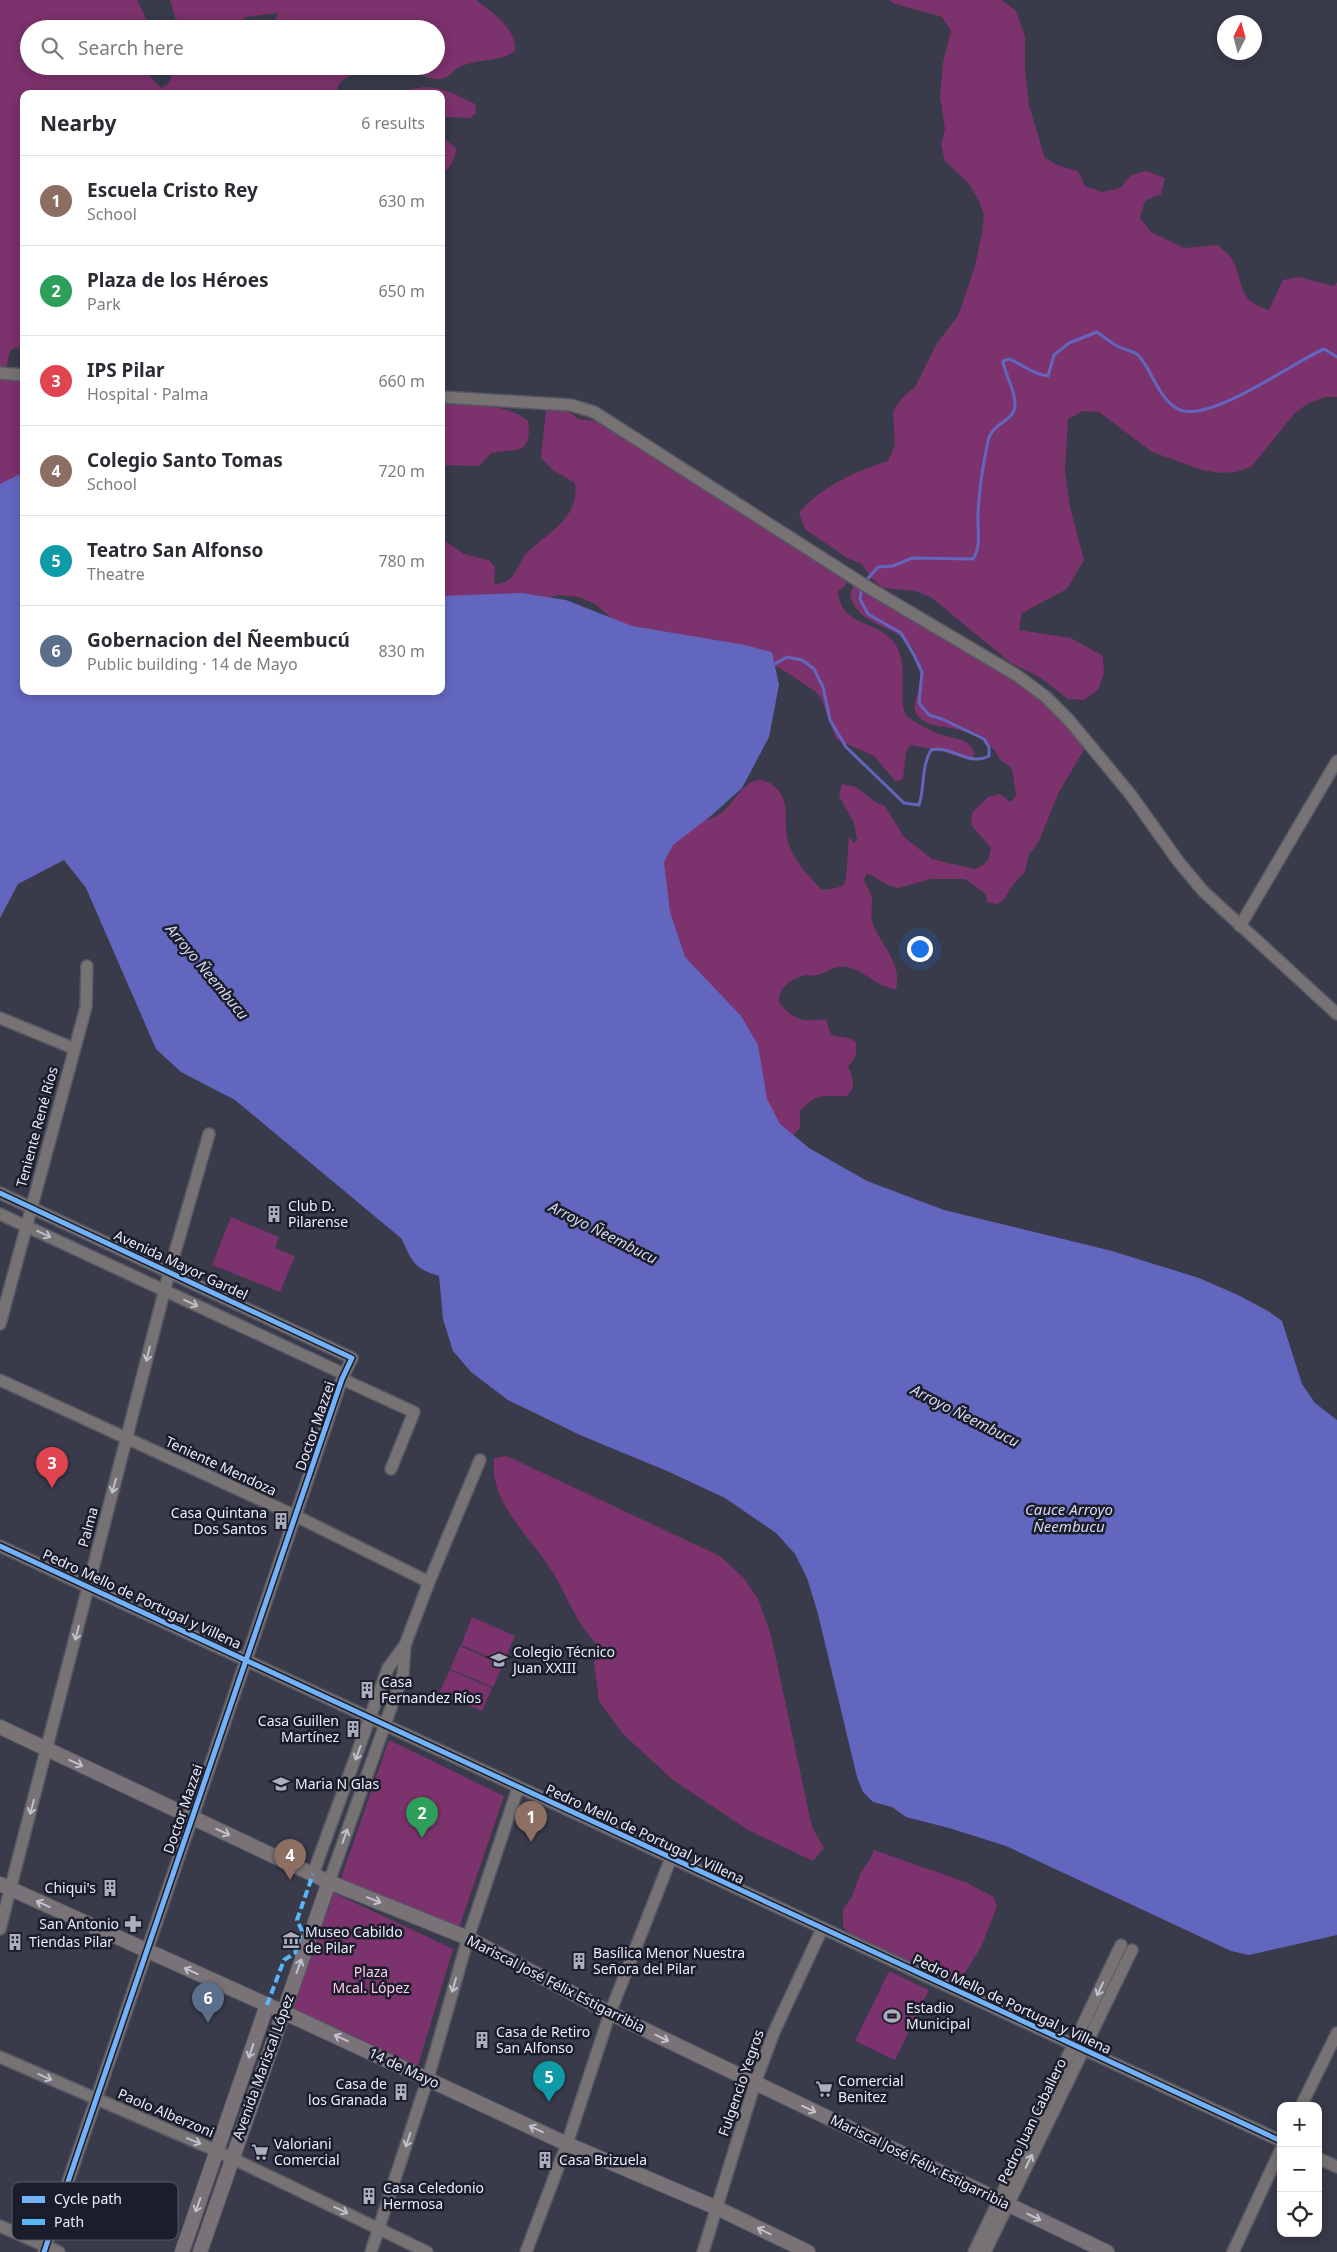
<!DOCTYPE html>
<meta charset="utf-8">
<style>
body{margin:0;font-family:"Noto Sans",sans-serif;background:#f7f7f7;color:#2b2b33}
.controls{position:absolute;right:15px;bottom:15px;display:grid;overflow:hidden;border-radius:10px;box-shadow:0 2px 12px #0003}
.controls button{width:45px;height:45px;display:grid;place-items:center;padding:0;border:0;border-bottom:1px solid #e1e1e2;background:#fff;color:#2b2b33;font:25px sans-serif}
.compass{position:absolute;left:1217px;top:15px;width:45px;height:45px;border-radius:50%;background:#fff;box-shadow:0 2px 12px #0003;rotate:6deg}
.you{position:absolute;left:919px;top:948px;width:18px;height:18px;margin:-12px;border:4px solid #fff;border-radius:50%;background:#1a73e8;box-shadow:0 0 0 8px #1a73e833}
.badge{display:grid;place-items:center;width:32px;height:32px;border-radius:50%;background:#656672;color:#fff;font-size:16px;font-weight:700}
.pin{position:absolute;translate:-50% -41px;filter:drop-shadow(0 1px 2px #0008)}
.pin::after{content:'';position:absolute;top:26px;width:18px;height:15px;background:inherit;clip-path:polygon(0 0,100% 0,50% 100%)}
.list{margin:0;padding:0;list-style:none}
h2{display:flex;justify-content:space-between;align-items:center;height:65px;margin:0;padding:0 20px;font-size:21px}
h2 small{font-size:16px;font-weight:400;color:#7c7c81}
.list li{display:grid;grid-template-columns:32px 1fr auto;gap:15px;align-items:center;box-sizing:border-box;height:90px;padding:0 20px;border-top:1px solid #e1e1e2}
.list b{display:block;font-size:19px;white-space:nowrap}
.list p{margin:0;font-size:16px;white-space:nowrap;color:#7c7c81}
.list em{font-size:16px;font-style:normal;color:#7c7c81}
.icon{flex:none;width:28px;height:28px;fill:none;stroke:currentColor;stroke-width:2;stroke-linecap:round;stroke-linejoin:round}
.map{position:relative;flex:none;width:1337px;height:2252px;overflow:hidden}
.search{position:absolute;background:#fff;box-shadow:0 2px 12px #0003;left:20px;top:20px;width:425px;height:55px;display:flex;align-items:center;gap:12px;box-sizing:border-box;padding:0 18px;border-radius:28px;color:#7c7c81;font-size:19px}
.panel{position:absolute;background:#fff;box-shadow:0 2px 12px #0003;left:20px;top:90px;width:425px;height:605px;border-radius:10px}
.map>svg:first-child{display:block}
.green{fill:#7c326c}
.water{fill:#6366bf}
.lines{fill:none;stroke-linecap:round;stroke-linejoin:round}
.stream{stroke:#6366bf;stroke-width:3}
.minor-casing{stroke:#575865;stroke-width:14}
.major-casing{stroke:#575865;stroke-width:16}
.minor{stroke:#777273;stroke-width:11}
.major{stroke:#797378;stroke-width:14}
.quiet{stroke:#59b6f9;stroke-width:4;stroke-dasharray:8 4;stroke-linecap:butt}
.cycleway-casing{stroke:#1b1d2b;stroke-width:8}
.cycleway{stroke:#73b2f8;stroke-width:5}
.oneway{stroke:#c1c1cc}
.oneway2{stroke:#c2c2ce}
.labels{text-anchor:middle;stroke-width:5;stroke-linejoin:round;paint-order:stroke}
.street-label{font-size:14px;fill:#e9ecfc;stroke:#1b1d2b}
.poi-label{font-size:14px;fill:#e9ecfc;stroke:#1b1d2b;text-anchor:start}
.park-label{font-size:14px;fill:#fecbed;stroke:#1b1d2b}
.water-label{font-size:15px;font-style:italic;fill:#d5d9f2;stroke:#1b1d2b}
.key{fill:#1b1d2b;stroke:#595b6a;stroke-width:1}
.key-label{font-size:14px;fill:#e9ecfc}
</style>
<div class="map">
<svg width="1337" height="2252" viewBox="0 0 1337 2252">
<rect width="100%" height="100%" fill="#393a4a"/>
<g class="green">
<path d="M0 0H137L151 29H29V66H148L149 75 161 88 168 84 176 66H353L357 72C346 77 337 81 337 94H24V351L16 347 10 351 6 368H0Z"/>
<path d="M170 0H476C492 12 517 29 515 51 497 63 477 58 460 67 451 72 449 79 437 79 424 79 413 69 401 66H436V29H258L275 21 278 13 245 17 232 29 216 25 204 29H183L175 18Z"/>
<path d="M889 0H1002L1016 11 1025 36V70L1029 105 1045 158 1060 166 1078 171 1085 186 1102 192 1120 188 1131 175 1147 171 1165 178 1161 194 1145 201 1140 218 1151 232 1184 248 1218 245C1222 249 1229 254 1232 259 1245 284 1236 300 1269 310L1283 280 1299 277 1334 286 1337 282V397H1325L1309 403 1295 413 1251 467 1236 472 1220 473 1202 470 1152 452 1099 412 1083 411 1068 419 1065 472 1070 507 1084 560 1067 589 1022 613 1019 630 1071 638 1103 656 1104 674 1098 690 1084 700 1068 699 1041 678 1011 663 932 598 916 591 883 588 871 578 862 564 847 558 805 529 799 513C820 487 856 471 888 461L895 445 893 411 902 398 915 387 937 343 958 316 975 266 982 233 984 215 978 199 969 184 945 161 941 145 945 129 940 96 943 63 951 31 942 17 893 3Z"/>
<path d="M424 87C443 87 459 96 475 104L476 113 470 118 446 117 441 124V94L399 93 407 90Z"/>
<polygon points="441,136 457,149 451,165 441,176"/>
<polygon points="0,376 24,379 24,513 0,513"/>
<path d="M441 404C469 406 506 402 528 421 533 457 514 448 491 453L479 466 441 465Z"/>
<path d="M555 407 571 413 578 419 595 421 849 578 845 586 838 591C841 627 874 619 893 641 912 664 895 705 908 717 916 723 929 730 938 734 954 739 969 737 975 754L970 761 946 752 910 745 906 753 903 779 896 782 874 756 836 739 821 698 816 692 780 668 764 662 724 656 615 621 595 604 579 597 561 595 545 598 441 601V538L464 554 489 560 495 567 494 584C519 584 514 564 529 551 549 532 580 517 575 483L553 470 541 458 546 408Z"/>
<path d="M855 581 952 638 1066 714 1083 727 1091 738 1059 792 1039 841 1029 855 1025 872 1012 886 1003 901 996 904 987 902 986 894 965 879H931L898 888 890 886 867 873 864 880C866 886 871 892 872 898 873 906 870 913 872 921 879 944 903 962 896 989 879 988 867 973 851 968 835 964 832 970 818 975 815 976 811 975 807 975 792 978 779 986 779 1002 794 1021 802 1022 826 1019L831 1035 849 1038 856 1042C857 1053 856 1059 848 1066 853 1078 857 1086 847 1096 824 1097 817 1092 800 1111V1128L795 1134 787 1138 654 907 658 857C670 846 682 832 696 824 703 820 712 819 720 814 737 802 746 771 770 783 777 787 782 794 784 801 787 812 785 824 787 836 790 857 807 874 822 890 828 889 839 889 844 884 847 881 848 844 849 837L854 843 857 840 854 823 839 796 842 784 856 787 874 801 885 806 904 837 932 859 974 869 982 866 988 860 991 848 971 825 972 813 988 797 1000 794 1011 802 1016 795 1012 769C1009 765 1004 763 1000 760 998 757 997 753 994 750 984 737 967 731 951 728 941 726 931 726 922 720 908 710 917 699 920 686 922 673 920 661 913 649 897 624 855 626 850 594Z"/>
<polygon points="231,1217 279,1237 275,1248 295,1256 280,1292 212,1265"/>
<path d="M507 1456 720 1556 744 1578 758 1599 771 1635 812 1827 824 1848 813 1861 748 1830 673 1780 623 1734 599 1701 594 1663 596 1644C589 1635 581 1626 576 1616 567 1600 560 1583 550 1568 528 1534 489 1502 494 1458Z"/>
<polygon points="472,1617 515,1636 503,1663 461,1645"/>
<polygon points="460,1646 503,1665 493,1687 450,1669"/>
<polygon points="450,1670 492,1688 482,1711 439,1693"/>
<polygon points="389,1740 504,1796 457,1934 340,1881"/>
<polygon points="874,1850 965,1882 994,1897 997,1907 981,1947 963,1976 956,1980 947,1980 925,1967 878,1950 848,1933 843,1926 843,1910 852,1896 861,1872 871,1858"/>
<polygon points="334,1893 453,1949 417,2069 291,2014"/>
<polygon points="889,1971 929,1990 895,2060 855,2041"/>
</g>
<path class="water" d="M24 472V691H441V596L521 593 566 600 632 626 745 645 772 652 779 685 769 737 742 788 712 815 673 845 664 862 670 912 685 957 741 1016 758 1045 767 1099 780 1124 809 1148 867 1181 944 1210 1112 1251 1199 1278 1238 1295 1268 1311 1282 1321 1302 1384 1315 1403 1337 1420V1935L1249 1955 1231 1951 1006 1846 949 1828 906 1817 892 1807 873 1802 863 1792 857 1777 818 1614 807 1578 795 1554 776 1533 725 1498 667 1471 580 1435 508 1400 471 1372 453 1351 443 1319 439 1276C415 1269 411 1261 402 1239L235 1100 181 1072 156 1049 86 888 64 860 18 884 0 918V484Z"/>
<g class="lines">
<path class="stream" d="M771 666 787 657 802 660 814 669 823 687 830 720 846 747 904 803 919 805C925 787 921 767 931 750 951 745 969 767 989 756V747L984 739 942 719 929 715 919 703 922 672 914 655 901 633 868 614 860 599 862 585 878 567 893 566 912 558 973 559C982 545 977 529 978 514 979 490 983 464 988 441 992 422 1014 422 1015 406 1016 390 1005 376 1003 361L1009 359C1022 364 1034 375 1048 376L1054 355 1069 343 1097 332C1104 337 1111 343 1119 347 1125 350 1135 351 1139 356 1153 372 1158 398 1178 409 1208 425 1293 362 1324 349L1337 357"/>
<g class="minor-casing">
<g id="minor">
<polyline points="0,373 24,375"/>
<polyline points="441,397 571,405 594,412 866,586 1018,676 1046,697 1069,720 1131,795 1178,861 1203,891 1337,1014"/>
<polyline points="1240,926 1337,761"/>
<polyline points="0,1018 73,1048"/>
<polyline points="0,1193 352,1358 342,1379 44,2252"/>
<polyline points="0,1214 344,1374"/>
<polyline points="0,1324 86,1007 87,966"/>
<polyline points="342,1379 414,1412 391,1469"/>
<polyline points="0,1380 296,1516 429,1582"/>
<polyline points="0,1546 1281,2141"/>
<polyline points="313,1874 388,1668 405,1645"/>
<polyline points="329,1882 403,1674 405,1645 429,1582 480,1460"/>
<polyline points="0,1929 169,1273 209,1134"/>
<polyline points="0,2057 217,2151 427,2252"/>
<polyline points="1301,2106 1337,2033"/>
<polyline points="1318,2158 1337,2167"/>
<polyline points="0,2226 59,2252"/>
<polyline points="371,2252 428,2078 468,1938 518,1788"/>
<polyline points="526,2252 567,2144 610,2013 671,1858"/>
<polyline points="703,2252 755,2083 774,2032 822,1929"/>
<polyline points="974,2252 1121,1945"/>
<polyline points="985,2252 1132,1950"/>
<polyline points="1233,2252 1281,2149"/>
</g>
</g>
<g class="major-casing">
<g id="major">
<polyline points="0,1727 329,1882 468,1938 610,2013 1107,2252"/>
<polyline points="0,1884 283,2012 567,2144 717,2208 808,2252"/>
<polyline points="182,2252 267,2005"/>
<polyline points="200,2252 329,1882"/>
</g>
</g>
<use href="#minor" class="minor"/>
<use href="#major" class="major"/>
<polyline class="quiet" points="267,2005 284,1960 295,1953 302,1931 297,1920 313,1874"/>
<g class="cycleway-casing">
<g id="cycleway">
<polyline points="0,1193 352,1358 342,1379 44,2252"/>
<polyline points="0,1546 1281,2141"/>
</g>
</g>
<use href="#cycleway" class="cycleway"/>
</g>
<defs><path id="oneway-shaft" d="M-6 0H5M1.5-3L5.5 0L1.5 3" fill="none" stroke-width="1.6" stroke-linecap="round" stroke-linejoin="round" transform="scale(1.25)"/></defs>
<g class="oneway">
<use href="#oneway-shaft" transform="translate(44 1234) rotate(25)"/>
<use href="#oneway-shaft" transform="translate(191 1303) rotate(25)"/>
<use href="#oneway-shaft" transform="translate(148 1354) rotate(104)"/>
<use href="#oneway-shaft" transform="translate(114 1486) rotate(105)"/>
<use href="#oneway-shaft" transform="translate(77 1633) rotate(104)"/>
<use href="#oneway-shaft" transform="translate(358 1753) rotate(110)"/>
<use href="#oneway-shaft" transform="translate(32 1807) rotate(105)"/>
<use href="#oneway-shaft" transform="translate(345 1836) rotate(-70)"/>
<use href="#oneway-shaft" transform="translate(454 1985) rotate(106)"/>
<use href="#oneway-shaft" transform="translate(1100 1989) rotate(115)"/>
<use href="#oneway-shaft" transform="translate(45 2077) rotate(24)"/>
<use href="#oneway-shaft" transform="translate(408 2140) rotate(108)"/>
<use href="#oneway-shaft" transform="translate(194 2141) rotate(23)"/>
<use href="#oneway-shaft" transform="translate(1029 2161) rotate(-64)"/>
<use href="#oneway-shaft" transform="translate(341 2210) rotate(25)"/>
</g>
<g class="oneway2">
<use href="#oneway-shaft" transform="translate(76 1763) rotate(25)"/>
<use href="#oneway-shaft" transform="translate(223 1832) rotate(25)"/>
<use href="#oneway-shaft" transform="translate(374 1900) rotate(22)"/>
<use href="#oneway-shaft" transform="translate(43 1904) rotate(-156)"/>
<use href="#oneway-shaft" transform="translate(299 1966) rotate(-71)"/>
<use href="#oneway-shaft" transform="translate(191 1971) rotate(-156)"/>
<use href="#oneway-shaft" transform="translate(341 2038) rotate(-155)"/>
<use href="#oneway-shaft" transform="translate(662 2038) rotate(26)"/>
<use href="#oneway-shaft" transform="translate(251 2051) rotate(109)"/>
<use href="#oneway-shaft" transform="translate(809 2109) rotate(25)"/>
<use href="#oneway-shaft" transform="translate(536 2129) rotate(-155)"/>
<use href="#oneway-shaft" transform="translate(198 2205) rotate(109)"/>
<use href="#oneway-shaft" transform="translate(1034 2217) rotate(26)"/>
<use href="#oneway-shaft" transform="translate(764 2231) rotate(-154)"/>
</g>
<defs>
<g id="building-bare" transform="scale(1.35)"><path d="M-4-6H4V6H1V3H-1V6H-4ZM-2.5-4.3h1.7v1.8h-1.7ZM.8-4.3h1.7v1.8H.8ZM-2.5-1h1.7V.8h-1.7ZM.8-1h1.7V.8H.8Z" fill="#abaebe" stroke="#1b1d2b" stroke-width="2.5" paint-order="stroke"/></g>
<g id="school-bare" transform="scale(1.35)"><path d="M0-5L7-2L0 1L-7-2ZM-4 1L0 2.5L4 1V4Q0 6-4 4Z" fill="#abaebe" stroke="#1b1d2b" stroke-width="2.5" paint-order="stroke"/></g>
<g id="pharmacy-bare" transform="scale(1.35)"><path d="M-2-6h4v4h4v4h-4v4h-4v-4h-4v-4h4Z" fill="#abaebe" stroke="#1b1d2b" stroke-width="2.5" paint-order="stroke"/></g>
<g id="museum-bare" transform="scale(1.35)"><path d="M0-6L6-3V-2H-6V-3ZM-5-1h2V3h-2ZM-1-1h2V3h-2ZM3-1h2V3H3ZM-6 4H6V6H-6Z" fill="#abaebe" stroke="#1b1d2b" stroke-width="2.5" paint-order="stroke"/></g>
<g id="stadium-bare" transform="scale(1.35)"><path d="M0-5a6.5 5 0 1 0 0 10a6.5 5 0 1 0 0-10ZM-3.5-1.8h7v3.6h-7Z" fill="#abaebe" stroke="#1b1d2b" stroke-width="2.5" paint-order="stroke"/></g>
<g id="supermarket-bare" transform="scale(1.35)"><path d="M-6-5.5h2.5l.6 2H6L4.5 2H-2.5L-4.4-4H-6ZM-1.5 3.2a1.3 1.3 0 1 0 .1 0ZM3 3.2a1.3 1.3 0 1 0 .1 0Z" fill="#abaebe" stroke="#1b1d2b" stroke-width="2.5" paint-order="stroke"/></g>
</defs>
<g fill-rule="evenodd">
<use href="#building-bare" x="274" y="1214"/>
<use href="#building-bare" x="281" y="1521"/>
<use href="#school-bare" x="499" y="1660"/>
<use href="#building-bare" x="367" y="1690"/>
<use href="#building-bare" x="353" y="1729"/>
<use href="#school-bare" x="281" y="1784"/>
<use href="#building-bare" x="110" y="1888"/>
<use href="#pharmacy-bare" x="133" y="1924"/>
<use href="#museum-bare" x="291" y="1940"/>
<use href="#building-bare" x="15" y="1942"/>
<use href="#building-bare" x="579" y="1961"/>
<use href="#stadium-bare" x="892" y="2016"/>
<use href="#building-bare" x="482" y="2040"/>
<use href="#supermarket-bare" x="824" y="2089"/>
<use href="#building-bare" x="401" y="2092"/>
<use href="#supermarket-bare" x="260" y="2152"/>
<use href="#building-bare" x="545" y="2160"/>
<use href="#building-bare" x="369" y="2196"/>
</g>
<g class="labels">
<g class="street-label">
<text transform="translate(37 1127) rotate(-75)" y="5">Teniente René Ríos</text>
<text transform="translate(181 1265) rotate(25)" y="5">Avenida Mayor Gardel</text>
<text transform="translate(315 1426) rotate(-71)" y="5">Doctor Mazzei</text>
<text transform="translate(221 1466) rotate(25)" y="5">Teniente Mendoza</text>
<text transform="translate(88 1527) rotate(-75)" y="5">Palma</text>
<text transform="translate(142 1599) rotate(25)" y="5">Pedro Mello de Portugal y Villena</text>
<text transform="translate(183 1809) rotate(-71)" y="5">Doctor Mazzei</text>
<text transform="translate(645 1834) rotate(25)" y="5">Pedro Mello de Portugal y Villena</text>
<text transform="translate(556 1984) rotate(27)" y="5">Mariscal José Félix Estigarribia</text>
<text transform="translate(1012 2004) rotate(25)" y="5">Pedro Mello de Portugal y Villena</text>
<text transform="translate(263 2067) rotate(-70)" y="5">Avenida Mariscal López</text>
<text transform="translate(404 2068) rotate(25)" y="5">14 de Mayo</text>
<text transform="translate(741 2083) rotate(-71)" y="5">Fulgencio Yegros</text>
<text transform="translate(166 2113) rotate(23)" y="5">Paolo Alberzoni</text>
<text transform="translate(1032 2121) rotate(-64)" y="5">Pedro Juan Caballero</text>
<text transform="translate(920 2162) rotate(26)" y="5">Mariscal José Félix Estigarribia</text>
</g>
<g class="poi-label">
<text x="288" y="1211">Club D.<tspan x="288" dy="16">Pilarense</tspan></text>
<text x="267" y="1518" text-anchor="end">Casa Quintana<tspan x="267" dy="16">Dos Santos</tspan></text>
<text x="513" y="1657">Colegio Técnico<tspan x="513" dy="16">Juan XXIII</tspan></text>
<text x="381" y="1687">Casa<tspan x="381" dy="16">Fernandez Ríos</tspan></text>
<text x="339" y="1726" text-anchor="end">Casa Guillen<tspan x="339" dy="16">Martínez</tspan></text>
<text x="295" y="1789">Maria N Glas</text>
<text x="96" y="1893" text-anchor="end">Chiqui's</text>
<text x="119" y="1929" text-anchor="end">San Antonio</text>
<text x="305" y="1937">Museo Cabildo<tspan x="305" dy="16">de Pilar</tspan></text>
<text x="29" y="1947">Tiendas Pilar</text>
<text x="593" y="1958">Basílica Menor Nuestra<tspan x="593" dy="16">Señora del Pilar</tspan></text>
<text x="906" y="2013">Estadio<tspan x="906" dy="16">Municipal</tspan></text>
<text x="496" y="2037">Casa de Retiro<tspan x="496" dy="16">San Alfonso</tspan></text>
<text x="838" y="2086">Comercial<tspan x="838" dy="16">Benitez</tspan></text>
<text x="387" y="2089" text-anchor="end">Casa de<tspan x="387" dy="16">los Granada</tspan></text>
<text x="274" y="2149">Valoriani<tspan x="274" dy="16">Comercial</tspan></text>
<text x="559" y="2165">Casa Brizuela</text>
<text x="383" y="2193">Casa Celedonio<tspan x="383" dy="16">Hermosa</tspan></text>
</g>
<g class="park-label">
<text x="371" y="1977">Plaza<tspan x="371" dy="16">Mcal. López</tspan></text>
</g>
<g class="water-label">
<text transform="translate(207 972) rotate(50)" y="5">Arroyo Ñeembucu</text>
<text transform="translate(603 1233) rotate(27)" y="5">Arroyo Ñeembucu</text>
<text transform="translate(965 1416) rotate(27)" y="5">Arroyo Ñeembucu</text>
<text x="1069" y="1515">Cauce Arroyo<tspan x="1069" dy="17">Ñeembucu</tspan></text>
</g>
</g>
<rect x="12" y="2182" width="166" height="58" rx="8" class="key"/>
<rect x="22" y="2196" width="23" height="7" fill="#73b2f8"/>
<rect x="22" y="2219" width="23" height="6" fill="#59b6f9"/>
<g class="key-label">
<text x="54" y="2204">Cycle path</text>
<text x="54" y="2227">Path</text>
</g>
</svg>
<div class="controls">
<button>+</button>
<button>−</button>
<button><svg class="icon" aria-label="locate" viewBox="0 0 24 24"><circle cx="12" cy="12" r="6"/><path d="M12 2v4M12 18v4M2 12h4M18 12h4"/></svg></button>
</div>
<svg class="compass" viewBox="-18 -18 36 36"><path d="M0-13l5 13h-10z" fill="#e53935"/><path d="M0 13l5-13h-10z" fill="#7c7c81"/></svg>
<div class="you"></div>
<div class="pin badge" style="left:531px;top:1842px;background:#8d6e63">1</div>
<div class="pin badge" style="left:422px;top:1838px;background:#2e9e5b">2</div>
<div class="pin badge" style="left:52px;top:1488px;background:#e0444e">3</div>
<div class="pin badge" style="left:290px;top:1880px;background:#8d6e63">4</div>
<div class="pin badge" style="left:549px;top:2102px;background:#0f9aa8">5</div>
<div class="pin badge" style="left:208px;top:2023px;background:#5c6f8a">6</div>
<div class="search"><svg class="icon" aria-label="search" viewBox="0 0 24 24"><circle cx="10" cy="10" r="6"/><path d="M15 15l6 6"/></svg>Search here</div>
<section class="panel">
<h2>Nearby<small>6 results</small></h2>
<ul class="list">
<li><span class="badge" style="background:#8d6e63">1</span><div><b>Escuela Cristo Rey</b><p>School</p></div><em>630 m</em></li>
<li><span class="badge" style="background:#2e9e5b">2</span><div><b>Plaza de los Héroes</b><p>Park</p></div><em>650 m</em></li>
<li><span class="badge" style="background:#e0444e">3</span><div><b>IPS Pilar</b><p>Hospital · Palma</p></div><em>660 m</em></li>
<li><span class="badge" style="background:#8d6e63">4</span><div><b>Colegio Santo Tomas</b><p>School</p></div><em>720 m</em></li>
<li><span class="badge" style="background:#0f9aa8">5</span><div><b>Teatro San Alfonso</b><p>Theatre</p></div><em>780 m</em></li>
<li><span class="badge" style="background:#5c6f8a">6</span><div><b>Gobernacion del Ñeembucú</b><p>Public building · 14 de Mayo</p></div><em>830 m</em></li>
</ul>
</section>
</div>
